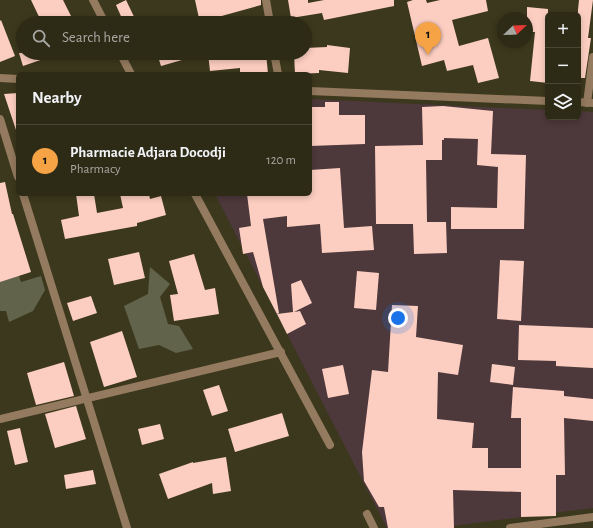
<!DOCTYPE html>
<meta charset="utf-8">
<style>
body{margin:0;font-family:"Alegreya Sans",sans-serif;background:#35321f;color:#f1f3f6}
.controls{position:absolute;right:12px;top:12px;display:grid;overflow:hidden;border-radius:6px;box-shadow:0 2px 6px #0003}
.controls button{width:36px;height:36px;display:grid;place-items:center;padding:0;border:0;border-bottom:1px solid #484635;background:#2d2a16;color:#f1f3f6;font:20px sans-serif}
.compass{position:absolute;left:497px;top:12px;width:36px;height:36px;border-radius:50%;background:#2d2a16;box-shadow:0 2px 6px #0003;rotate:67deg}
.you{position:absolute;left:398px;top:318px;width:14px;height:14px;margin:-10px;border:3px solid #fff;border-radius:50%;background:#1a73e8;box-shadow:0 0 0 6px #1a73e833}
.badge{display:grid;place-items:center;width:26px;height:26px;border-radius:50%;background:#f5a345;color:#111;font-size:13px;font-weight:700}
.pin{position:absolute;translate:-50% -33px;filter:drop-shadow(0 1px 2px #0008)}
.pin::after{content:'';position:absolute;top:21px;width:14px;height:12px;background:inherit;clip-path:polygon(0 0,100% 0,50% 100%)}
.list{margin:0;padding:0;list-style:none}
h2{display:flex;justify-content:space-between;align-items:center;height:52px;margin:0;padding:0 16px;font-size:17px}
h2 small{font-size:13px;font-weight:400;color:#a7a7a1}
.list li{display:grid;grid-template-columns:26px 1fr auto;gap:12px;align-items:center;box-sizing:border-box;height:72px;padding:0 16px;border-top:1px solid #484635}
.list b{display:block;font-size:15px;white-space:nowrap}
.list p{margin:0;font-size:13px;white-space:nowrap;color:#a7a7a1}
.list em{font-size:13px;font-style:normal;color:#a7a7a1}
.icon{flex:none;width:22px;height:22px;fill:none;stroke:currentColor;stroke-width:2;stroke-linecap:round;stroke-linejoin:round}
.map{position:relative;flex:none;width:593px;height:528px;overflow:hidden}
.search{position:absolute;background:#2d2a16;box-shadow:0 2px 6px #0003;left:16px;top:16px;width:296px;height:44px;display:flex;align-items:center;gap:10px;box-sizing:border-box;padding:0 14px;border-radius:22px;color:#a7a7a1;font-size:15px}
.panel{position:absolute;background:#2d2a16;box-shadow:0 2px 6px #0003;left:16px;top:72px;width:296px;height:124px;border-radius:6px}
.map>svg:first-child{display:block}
.education{fill:#4d383b}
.green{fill:#61644b}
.building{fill:#fccec1}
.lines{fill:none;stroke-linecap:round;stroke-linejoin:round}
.minor{stroke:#947a5e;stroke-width:8}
.tertiary{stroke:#947a5e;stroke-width:8}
</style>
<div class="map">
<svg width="593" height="528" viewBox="0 0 593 528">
<rect width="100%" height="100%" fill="#3c381d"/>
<polygon class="education" points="310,99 548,110 548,117 578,117 578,111 593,112 593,508 459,525 450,528 387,528 215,194 310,194"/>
<g class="green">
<polygon points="150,267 170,284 160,297 168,324 179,326 193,349 176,353 159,345 139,349 124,306 148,294"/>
<polygon points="18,273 21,282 41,276 45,290 33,311 9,322 6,311 0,311 0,277"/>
</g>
<g class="building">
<polygon points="31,0 63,0 72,18 62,23 42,23"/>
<polygon points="126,0 137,23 124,23 116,5"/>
<polygon points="195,0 261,0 261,5 218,17 219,23 200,23"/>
<polygon points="288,0 308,0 308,3 324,0 394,0 394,6 324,20 322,13 291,18"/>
<polygon points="413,0 426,0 427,3 440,0 486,0 488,11 452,20 459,46 488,38 499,78 478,83 473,65 447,71 444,60 422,66 407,2"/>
<polygon points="579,0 593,0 588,38 591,38 585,78 578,78 578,10"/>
<polygon points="527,7 548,9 548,83 530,81 535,32 527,32"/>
<polygon points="1,20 15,56 0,62 0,21"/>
<polygon points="327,45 350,48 348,73 319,70 319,73 295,74 294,53 305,53 305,48 327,47"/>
<polygon points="19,53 54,53 55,55 23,66"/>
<polygon points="157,53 195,53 196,56 161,66"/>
<polygon points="208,53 266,53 268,74 240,74 240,68 210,71"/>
<polygon points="18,93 18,129 16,130 4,94"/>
<polygon points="325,102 339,102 339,115 365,115 365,144 310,146 310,107 325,107"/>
<polygon points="443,106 493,111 491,154 526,155 524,229 451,229 451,207 497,208 498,167 477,165 478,139 444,138 444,140 442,140 442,160 426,160 427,222 446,222 447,253 414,254 413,224 376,224 375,146 423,145 422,107"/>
<polygon points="340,168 344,228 372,226 374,250 322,253 320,224 287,227 287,216 263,219 279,313 277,314 263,287 253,252 243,254 239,228 251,226 247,194 310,194 310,170"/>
<polygon points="5,182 12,214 13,214 31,272 0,282 0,183"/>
<polygon points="76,194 94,194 97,213 123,208 120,194 149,194 150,199 161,196 166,215 137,223 137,226 65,239 61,220 79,216"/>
<polygon points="139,252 145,278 114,285 108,259"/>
<polygon points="194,254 205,290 215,288 219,314 174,321 170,295 178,294 169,261"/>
<polygon points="500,260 524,261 521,321 497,319"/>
<polygon points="357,271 379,273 376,310 354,308"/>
<polygon points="301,280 312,303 294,312 300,311 306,324 287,334 277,314 293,312 291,284"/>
<polygon points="91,296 97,313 73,321 67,303"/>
<polygon points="392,305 418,306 416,337 463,345 458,375 438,372 437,419 474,423 472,448 488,448 488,468 521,468 521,418 511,418 513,387 564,391 564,396 593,399 593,421 564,418 565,475 556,475 556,516 521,517 521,492 453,490 454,528 388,528 384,507 379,507 364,481 362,452 372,370 388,372"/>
<polygon points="519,325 593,328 593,368 556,366 556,361 518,360"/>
<polygon points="122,331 137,377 104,387 90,342"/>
<polygon points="64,362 74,396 36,405 27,373"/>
<polygon points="492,364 515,367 513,385 490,382"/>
<polygon points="343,365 349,394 328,398 322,369"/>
<polygon points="219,385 228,411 212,416 203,390"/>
<polygon points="76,406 86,439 55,448 45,414"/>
<polygon points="282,413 289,436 235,452 228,429"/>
<polygon points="160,424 164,439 142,445 138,429"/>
<polygon points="20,428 28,462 15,465 7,431"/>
<polygon points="226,457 231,491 213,494 212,483 168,499 159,474 193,462 193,463"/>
<polygon points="93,470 96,484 66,489 64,475"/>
</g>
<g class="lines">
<g class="minor">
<polyline points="266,0 270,23"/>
<polyline points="274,53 278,74"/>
<polyline points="587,103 593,57"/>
<polyline points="0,119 18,177"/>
<polyline points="23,194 127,528"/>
<polyline points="0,419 281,352"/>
<polyline points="510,528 593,517"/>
</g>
<g class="tertiary">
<polyline points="93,0 105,23"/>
<polyline points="120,53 131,74"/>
<polyline points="0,78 18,79"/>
<polyline points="310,91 548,101"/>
<polyline points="578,102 593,103"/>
<polyline points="195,194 330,445"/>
<polyline points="367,514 374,528"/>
</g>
</g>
</svg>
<div class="controls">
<button>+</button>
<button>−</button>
<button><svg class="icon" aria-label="layers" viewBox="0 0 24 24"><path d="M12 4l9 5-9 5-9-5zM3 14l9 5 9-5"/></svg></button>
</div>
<svg class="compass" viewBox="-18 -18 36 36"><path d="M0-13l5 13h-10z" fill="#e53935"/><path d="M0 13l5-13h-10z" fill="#a7a7a1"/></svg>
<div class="you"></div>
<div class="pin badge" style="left:428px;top:55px">1</div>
<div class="search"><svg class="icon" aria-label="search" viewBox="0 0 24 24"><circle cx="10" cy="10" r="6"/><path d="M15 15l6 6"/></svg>Search here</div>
<section class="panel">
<h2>Nearby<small></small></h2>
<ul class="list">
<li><span class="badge">1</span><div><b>Pharmacie Adjara Docodji</b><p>Pharmacy</p></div><em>120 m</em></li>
</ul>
</section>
</div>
